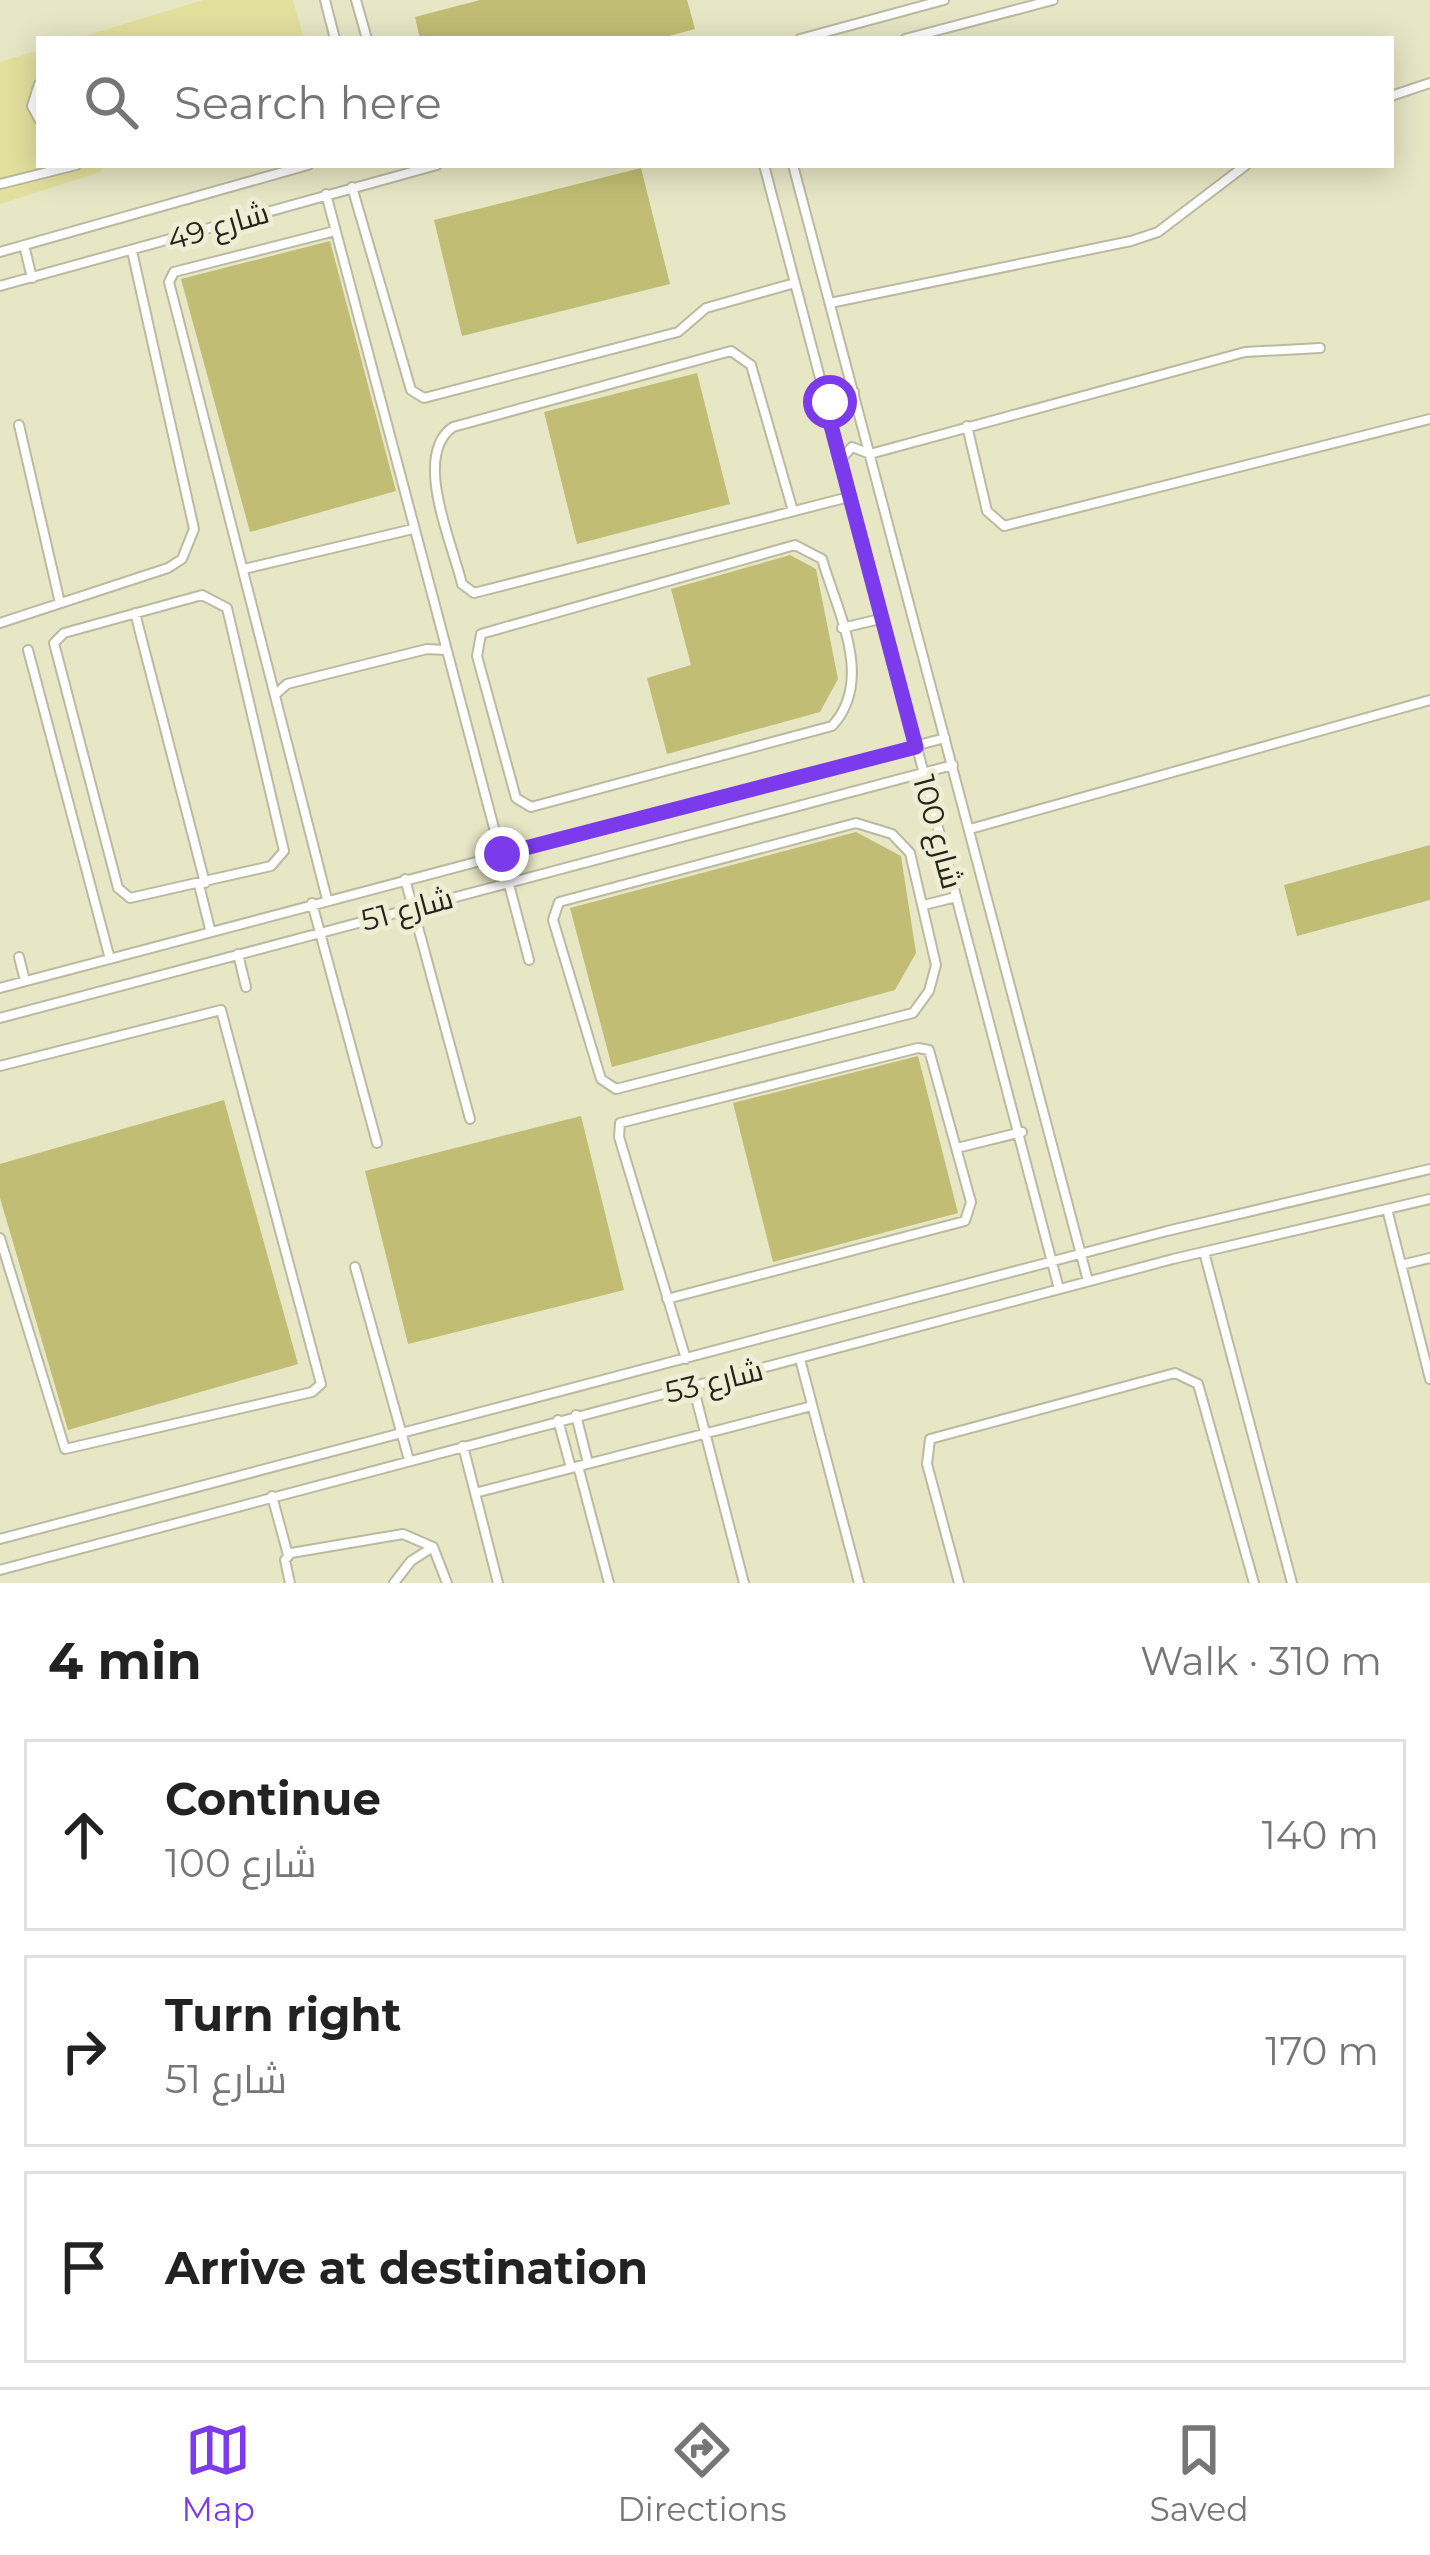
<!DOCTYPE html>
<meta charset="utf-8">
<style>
body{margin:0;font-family:Montserrat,Cairo,sans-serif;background:#f2f2f2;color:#222}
.stop{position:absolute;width:36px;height:36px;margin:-27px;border:9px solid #7c3aed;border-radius:50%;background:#fff}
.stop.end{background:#7c3aed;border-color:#fff;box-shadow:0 3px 12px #0008}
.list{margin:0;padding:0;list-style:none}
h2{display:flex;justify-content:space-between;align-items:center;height:156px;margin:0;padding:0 48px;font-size:51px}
h2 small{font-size:39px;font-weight:400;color:#767676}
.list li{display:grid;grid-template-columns:78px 1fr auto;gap:36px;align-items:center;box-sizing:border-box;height:192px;margin:0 24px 24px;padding:0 24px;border:3px solid #e0e0e0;border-radius:0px}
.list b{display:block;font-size:45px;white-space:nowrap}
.list p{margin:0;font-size:39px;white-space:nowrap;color:#767676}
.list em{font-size:39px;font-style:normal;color:#767676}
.icon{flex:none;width:66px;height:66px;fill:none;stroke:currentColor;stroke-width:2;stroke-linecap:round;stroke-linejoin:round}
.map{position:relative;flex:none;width:1430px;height:1583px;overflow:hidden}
.search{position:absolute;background:#fff;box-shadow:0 6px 30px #0003;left:36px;right:36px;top:36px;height:132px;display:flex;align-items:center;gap:30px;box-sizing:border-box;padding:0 42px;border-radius:0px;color:#767676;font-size:45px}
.sheet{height:804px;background:#fff}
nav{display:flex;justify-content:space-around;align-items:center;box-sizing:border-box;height:168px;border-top:3px solid #e0e0e0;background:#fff;font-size:33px;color:#767676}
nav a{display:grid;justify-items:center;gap:6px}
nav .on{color:#7c3aed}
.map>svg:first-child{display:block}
</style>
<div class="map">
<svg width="1430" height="1583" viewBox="0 0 1430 1583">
<rect width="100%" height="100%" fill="#efeed5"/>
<path fill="#e7e6c5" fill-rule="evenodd" d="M 0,0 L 1430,0 L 1430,1583 L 0,1583 ZM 39,39 L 1391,39 L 1391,165 L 39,165 Z"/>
<path fill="#e3e09e" d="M 203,0 L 293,0 L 304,39 L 75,39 Z
M 39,50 L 39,165 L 105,165 L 100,172 L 0,204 L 0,62 Z"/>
<path fill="#c1bd74" d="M 480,0 L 687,0 L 695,29 L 658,39 L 420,39 L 415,17 Z
M 641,168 L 670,284 L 462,336 L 434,220 Z
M 330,241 L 396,491 L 250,532 L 181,279 Z
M 697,373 L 730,504 L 577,544 L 544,412 Z
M 790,555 L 816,569 L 838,679 L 820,712 L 667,754 L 647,678 L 691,665 L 671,589 Z
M 856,832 L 901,856 L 916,953 L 895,990 L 612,1067 L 570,908 Z
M 1430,845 L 1430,900 L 1297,936 L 1284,885 Z
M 918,1056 L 958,1213 L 773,1262 L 733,1103 Z
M 224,1100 L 298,1364 L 68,1430 L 0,1198 L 0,1164 Z
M 581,1116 L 624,1290 L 408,1344 L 365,1171 Z"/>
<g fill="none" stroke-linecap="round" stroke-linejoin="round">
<defs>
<path id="service" d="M 325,0 L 335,39
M 356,0 L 367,39
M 800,39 L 944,0
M 905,39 L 1053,0
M 39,84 L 32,106 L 39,119
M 1391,96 L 1430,83
M 764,165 C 861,540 964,914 1059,1289
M 793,165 L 1088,1281
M 0,184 L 76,165
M 352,187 L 411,390 L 424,398 L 678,332 L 706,308 L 795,283
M 326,194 L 529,960
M 24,245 L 32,278
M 0,252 L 308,165
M 0,286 L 437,165
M 830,303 L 1131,241 L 1158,232 L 1246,165
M 826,400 L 841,402 L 854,392
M 19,425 L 60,603
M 967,426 L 987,511 L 1004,526 L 1430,419
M 841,459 L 852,447 L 870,454 L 1245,352 L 1320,348
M 793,511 L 751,365 L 731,351 L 453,427 C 412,455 452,542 462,584 L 474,593 L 849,497
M 795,545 L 822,559 C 837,611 875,680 832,726 L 531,807 L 516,798 L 477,656 L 481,634 Z
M 244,569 L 413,529
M 202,595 L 227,608 L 284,851 L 271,866 L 130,898 L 118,888 L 54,643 L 64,633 Z
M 135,613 L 205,883
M 0,623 L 168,568 L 182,559 L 194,529 L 132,251
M 842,628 L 880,619
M 28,650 L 110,959
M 277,693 L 287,684 L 427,649 L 445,650
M 856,823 L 892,834 L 910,853 L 936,965 L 929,991 L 913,1013 L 616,1089 L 601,1079 L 553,920 L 559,902 Z
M 970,829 L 1430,700
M 405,879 L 470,1119
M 199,885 L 210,929
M 327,899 L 169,282 L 174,272 L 335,231
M 312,903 L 377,1143
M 924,905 L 956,897
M 238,954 L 246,987
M 19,957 L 25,981
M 0,988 L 945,738
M 0,1018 L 953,765
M 0,1066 L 221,1010 L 321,1384 L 312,1392 L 65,1449 L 0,1238
M 957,1148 L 1022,1132
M 1387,1209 L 1430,1379
M 1204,1252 L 1292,1583
M 1401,1265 L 1430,1258
M 355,1267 L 409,1460
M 667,1299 L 965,1221 L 971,1202 L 929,1050 L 918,1048 L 620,1123 L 619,1137 L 686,1359
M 800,1359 L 859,1583
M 693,1386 L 744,1583
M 576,1415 L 588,1463
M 558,1420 L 571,1468
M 463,1446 L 498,1583
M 578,1466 L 609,1583
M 475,1493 L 812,1406
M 272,1496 L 288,1555
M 0,1539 L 1167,1231 L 1430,1169
M 0,1570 L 1173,1259 L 1430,1199
M 290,1583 L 285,1560 L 291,1553 L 403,1534 L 433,1547 L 447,1583
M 394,1583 L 411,1561 L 433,1547
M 959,1583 L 927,1464 L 930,1439 L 1175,1373 L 1198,1384 L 1254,1583"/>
</defs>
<use href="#service" stroke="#babaa2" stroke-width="12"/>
<use href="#service" stroke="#fff" stroke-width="8"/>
</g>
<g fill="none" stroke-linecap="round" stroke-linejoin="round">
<path stroke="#7c3aed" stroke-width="15" d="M 502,854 L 916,747 L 824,399 L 830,402"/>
</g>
<g text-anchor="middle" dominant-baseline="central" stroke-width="10" stroke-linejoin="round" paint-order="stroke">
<g font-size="30" fill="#24241b" stroke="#efeed5">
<text transform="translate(218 226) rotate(-16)">شارع 49</text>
<text transform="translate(938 832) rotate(75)">شارع 100</text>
<text transform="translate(407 909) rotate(-15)">شارع 51</text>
<text transform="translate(714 1381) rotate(-14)">شارع 53</text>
</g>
</g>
</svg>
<div class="stop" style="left:830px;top:402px"></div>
<div class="stop end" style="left:502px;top:854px"></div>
<div class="search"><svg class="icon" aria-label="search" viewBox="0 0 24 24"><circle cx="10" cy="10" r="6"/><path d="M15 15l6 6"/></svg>Search here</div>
</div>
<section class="sheet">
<h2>4 min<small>Walk · 310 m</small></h2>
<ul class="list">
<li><svg class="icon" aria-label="ahead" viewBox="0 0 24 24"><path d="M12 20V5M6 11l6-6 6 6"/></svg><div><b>Continue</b><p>شارع 100</p></div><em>140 m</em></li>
<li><svg class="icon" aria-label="right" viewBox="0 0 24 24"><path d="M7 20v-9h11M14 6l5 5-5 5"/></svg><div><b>Turn right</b><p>شارع 51</p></div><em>170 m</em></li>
<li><svg class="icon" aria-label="arrive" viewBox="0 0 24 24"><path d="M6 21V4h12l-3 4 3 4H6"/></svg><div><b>Arrive at destination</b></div></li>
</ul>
</section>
<nav>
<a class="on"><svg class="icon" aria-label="map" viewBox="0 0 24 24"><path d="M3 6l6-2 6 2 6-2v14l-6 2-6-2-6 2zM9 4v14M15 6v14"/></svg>Map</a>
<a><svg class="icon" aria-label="directions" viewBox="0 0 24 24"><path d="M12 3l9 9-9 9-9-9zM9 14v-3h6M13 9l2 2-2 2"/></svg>Directions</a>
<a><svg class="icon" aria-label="saved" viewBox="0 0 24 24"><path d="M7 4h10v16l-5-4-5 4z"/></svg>Saved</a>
</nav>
